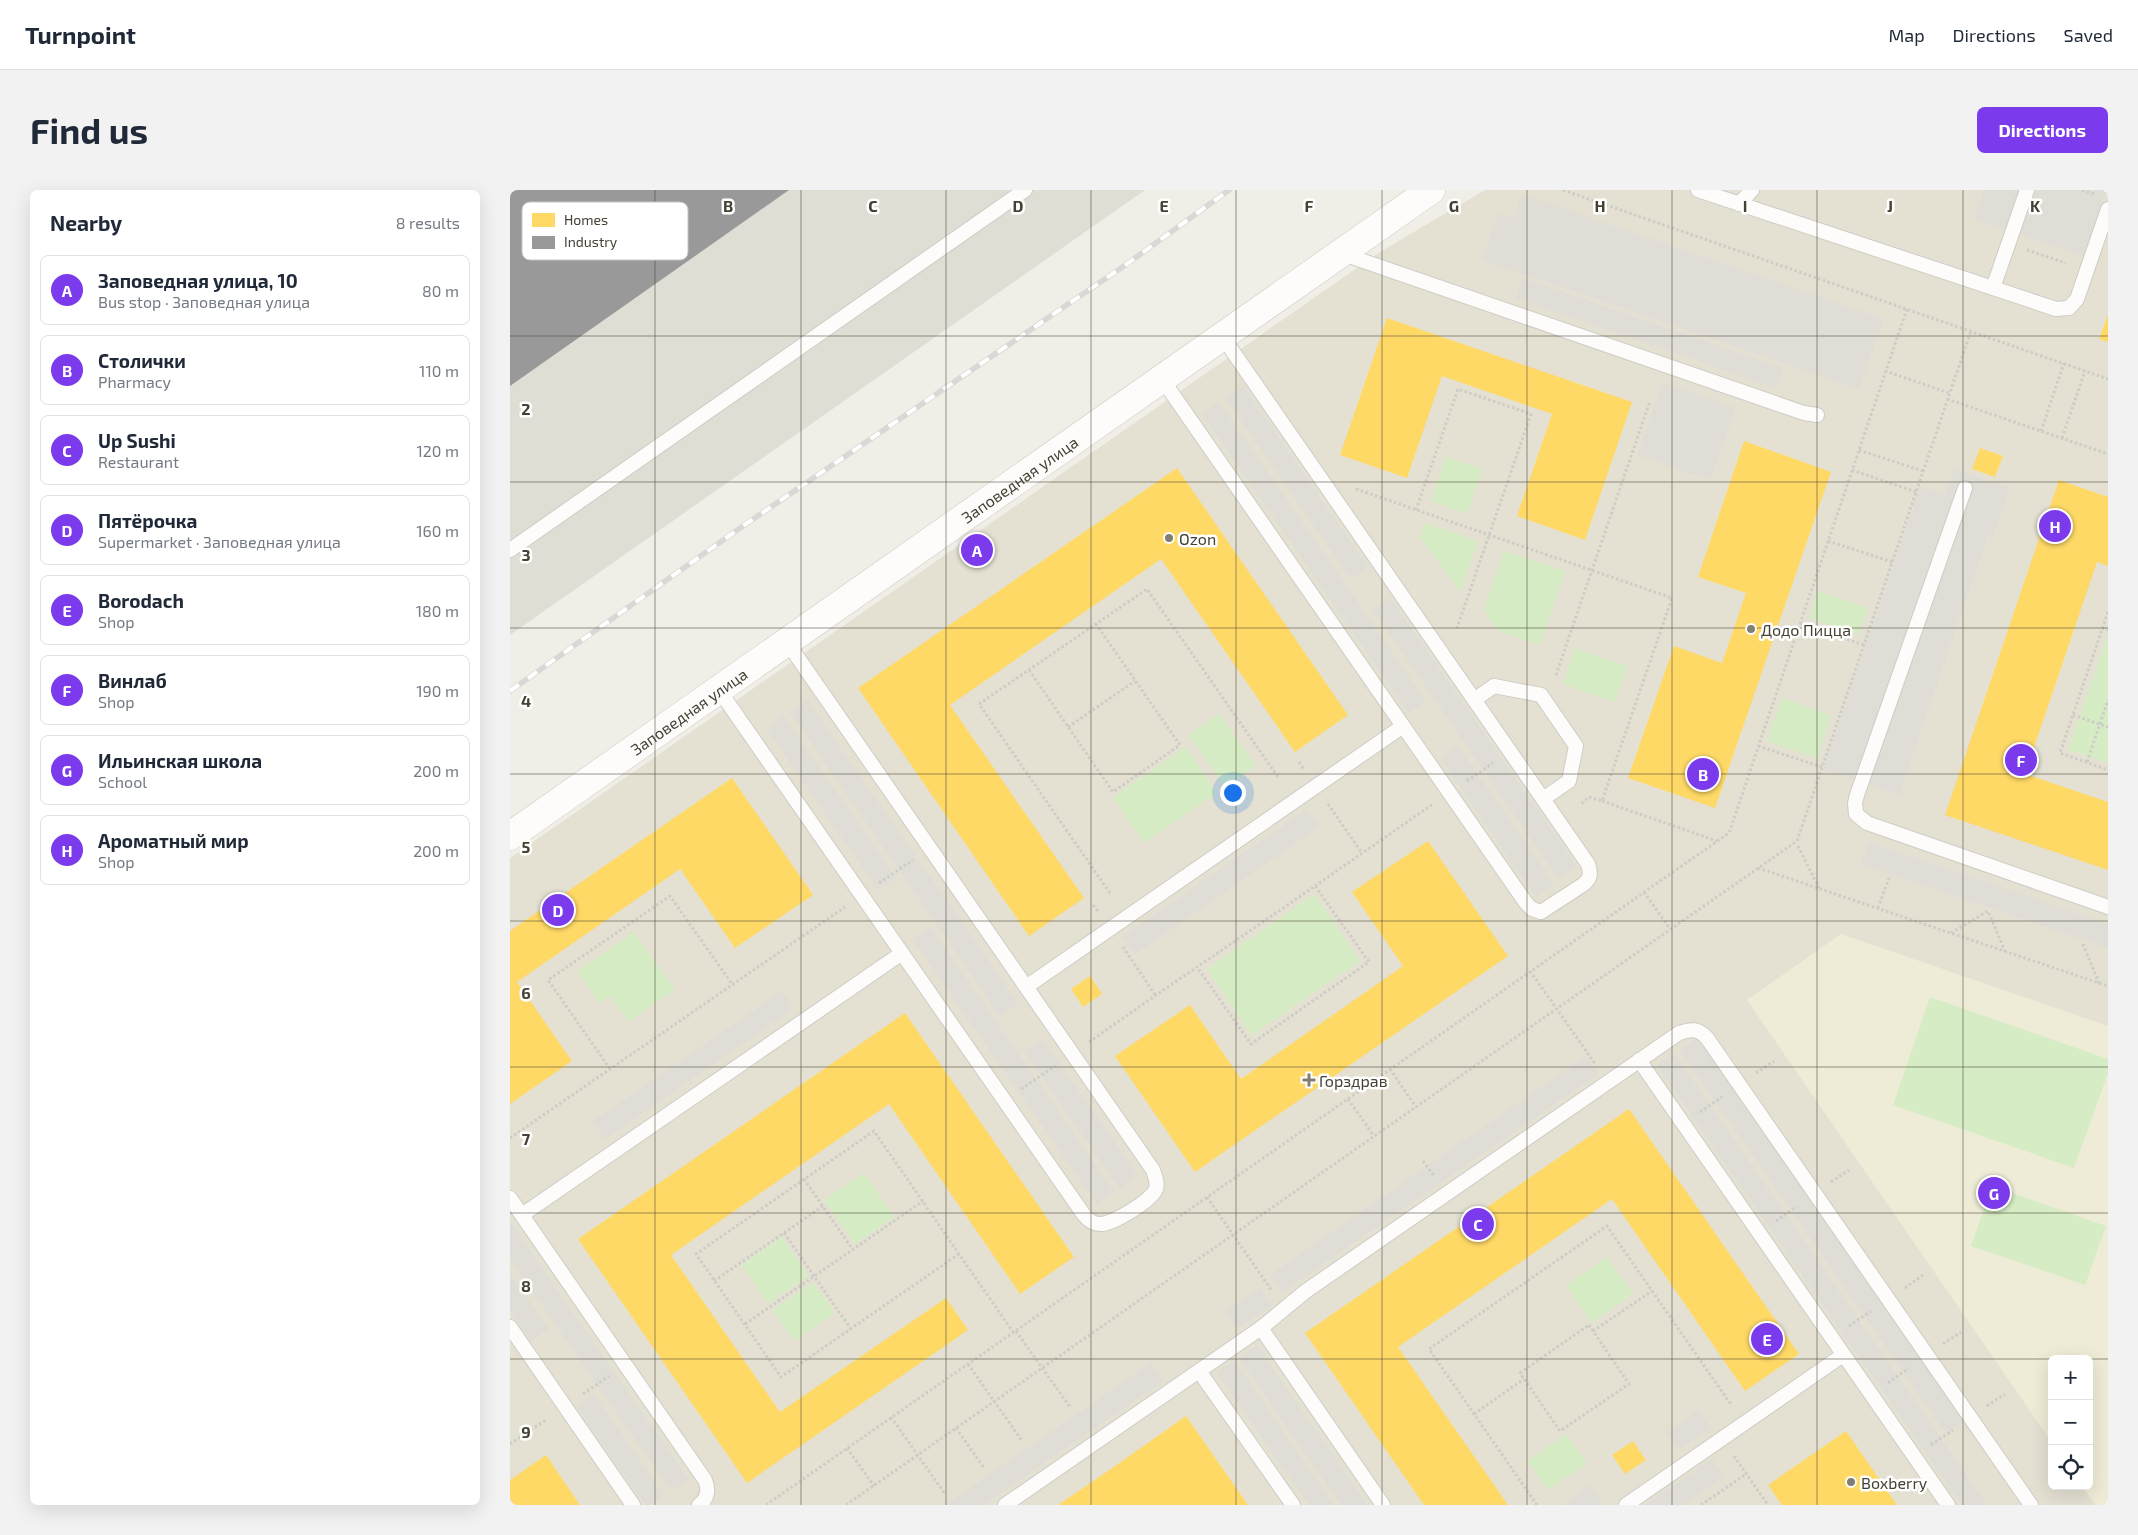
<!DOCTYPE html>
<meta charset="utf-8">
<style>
body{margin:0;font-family:"Exo 2",sans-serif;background:#f2f2f3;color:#1f2937}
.controls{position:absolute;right:15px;bottom:15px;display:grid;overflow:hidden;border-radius:8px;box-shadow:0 5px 20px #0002}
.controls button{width:45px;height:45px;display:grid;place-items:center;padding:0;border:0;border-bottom:1px solid #e0e1e3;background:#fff;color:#1f2937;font:25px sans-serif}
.you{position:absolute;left:722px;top:602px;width:18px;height:18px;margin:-12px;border:4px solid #fff;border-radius:50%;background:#1a73e8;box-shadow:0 0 0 8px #1a73e833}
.badge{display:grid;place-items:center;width:32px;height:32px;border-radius:50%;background:#7c3aed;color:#fff;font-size:16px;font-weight:700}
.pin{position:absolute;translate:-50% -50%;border:2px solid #fff;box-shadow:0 1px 5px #0006}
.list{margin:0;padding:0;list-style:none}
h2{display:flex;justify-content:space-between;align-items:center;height:65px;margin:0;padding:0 20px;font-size:21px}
h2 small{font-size:16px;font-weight:400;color:#747a83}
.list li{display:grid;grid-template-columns:32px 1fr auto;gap:15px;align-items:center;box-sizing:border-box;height:70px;margin:0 10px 10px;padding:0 10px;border:1px solid #e0e1e3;border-radius:8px}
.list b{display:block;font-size:19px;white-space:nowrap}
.list p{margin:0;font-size:16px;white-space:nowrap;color:#747a83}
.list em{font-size:16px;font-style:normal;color:#747a83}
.icon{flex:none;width:28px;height:28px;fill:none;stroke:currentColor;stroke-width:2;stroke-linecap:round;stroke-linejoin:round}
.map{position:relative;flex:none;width:1598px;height:1315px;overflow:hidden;border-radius:8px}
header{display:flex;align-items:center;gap:30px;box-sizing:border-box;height:70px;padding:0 25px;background:#fff;border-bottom:1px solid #e0e1e3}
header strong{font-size:24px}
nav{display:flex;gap:28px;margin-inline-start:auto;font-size:18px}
.intro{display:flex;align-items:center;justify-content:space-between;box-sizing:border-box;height:120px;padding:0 30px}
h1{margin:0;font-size:35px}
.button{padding:12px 22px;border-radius:8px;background:#7c3aed;color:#fff;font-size:18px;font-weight:700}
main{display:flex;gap:30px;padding:0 30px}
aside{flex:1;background:#fff;border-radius:8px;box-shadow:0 5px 20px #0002}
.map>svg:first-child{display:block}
</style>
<header>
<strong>Turnpoint</strong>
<nav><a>Map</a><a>Directions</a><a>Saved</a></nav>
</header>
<div class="intro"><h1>Find us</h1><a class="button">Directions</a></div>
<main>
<aside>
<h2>Nearby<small>8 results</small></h2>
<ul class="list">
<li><span class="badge">A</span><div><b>Заповедная улица, 10</b><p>Bus stop · Заповедная улица</p></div><em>80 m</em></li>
<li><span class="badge">B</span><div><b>Столички</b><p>Pharmacy</p></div><em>110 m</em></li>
<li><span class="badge">C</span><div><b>Up Sushi</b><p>Restaurant</p></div><em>120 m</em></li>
<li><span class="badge">D</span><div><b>Пятёрочка</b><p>Supermarket · Заповедная улица</p></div><em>160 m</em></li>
<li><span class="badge">E</span><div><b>Borodach</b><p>Shop</p></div><em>180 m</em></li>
<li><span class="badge">F</span><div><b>Винлаб</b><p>Shop</p></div><em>190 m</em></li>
<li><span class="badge">G</span><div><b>Ильинская школа</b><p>School</p></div><em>200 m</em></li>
<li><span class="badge">H</span><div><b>Ароматный мир</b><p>Shop</p></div><em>200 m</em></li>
</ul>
</aside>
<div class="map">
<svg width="1598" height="1315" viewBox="0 0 1598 1315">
<rect width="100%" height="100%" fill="#f0eee6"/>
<path fill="#e4e1d3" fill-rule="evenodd" d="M 975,0 L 1598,0 L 1598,1315 L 0,1315 L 0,668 L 870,62 ZM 1542,1169 L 1579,1169 L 1579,1296 L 1542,1296 Z"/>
<path fill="#dfddd4" d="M 0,0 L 635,0 L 0,445 Z"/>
<path fill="#eeecd7" d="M 1331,744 L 1598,836 L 1598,1315 L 1585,1315 L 1572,1296 L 1579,1296 L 1579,1169 L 1542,1169 L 1542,1253 L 1237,810 Z"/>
<path fill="#d6ecc4" d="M 936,267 L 972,279 L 957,324 L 921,311 Z
M 915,333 L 968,351 L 950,401 L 910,347 Z
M 994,361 L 1055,381 L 1030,455 L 987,440 L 974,420 Z
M 1308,401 L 1358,418 L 1348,445 L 1299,428 Z
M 1598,444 L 1598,573 L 1558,560 Z
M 1065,458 L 1117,476 L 1105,512 L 1053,494 Z
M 1272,508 L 1321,525 L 1307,568 L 1257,551 Z
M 709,524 L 746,576 L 715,597 L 679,545 Z
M 676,557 L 707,603 L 634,653 L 603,607 Z
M 804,704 L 850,771 L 742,845 L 697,779 Z
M 124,742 L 165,800 L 119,831 L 100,806 L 89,813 L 67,781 Z
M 1420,807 L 1598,869 L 1598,883 L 1564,978 L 1383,915 Z
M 354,983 L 384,1027 L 345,1054 L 314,1010 Z
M 1482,996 L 1596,1036 L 1575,1095 L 1461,1056 Z
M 272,1047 L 299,1086 L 258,1113 L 232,1075 Z
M 1097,1067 L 1123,1104 L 1082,1133 L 1056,1095 Z
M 303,1092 L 325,1123 L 284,1151 L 263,1120 Z
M 1056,1244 L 1077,1273 L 1038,1300 L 1018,1271 Z"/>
<path fill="#dfddd6" d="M 1474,0 L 1596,0 L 1574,66 L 1464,29 Z
M 1012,4 L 1374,129 L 1349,199 L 972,70 L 988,23 L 1003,29 Z
M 1013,88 L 1273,178 L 1266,198 L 1006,108 Z
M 1152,192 L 1226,218 L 1200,290 L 1127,265 Z
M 733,196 L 858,377 L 841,389 L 716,209 Z
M 709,212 L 916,511 L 899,523 L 692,224 Z
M 1444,279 L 1500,298 L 1483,347 L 1478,346 L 1389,605 L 1314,579 L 1410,297 L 1435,305 Z
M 880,408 L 1067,677 L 1049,689 L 862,419 Z
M 297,510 L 508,813 L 490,826 L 280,522 Z
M 273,525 L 386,688 L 368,700 L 256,538 Z
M 948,556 L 1044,694 L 1026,707 L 930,568 Z
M 797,619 L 809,637 L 625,764 L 612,747 Z
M 1359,652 L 1598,734 L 1598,758 L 1351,674 Z
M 421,738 L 604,1002 L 587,1014 L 403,750 Z
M 272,801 L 284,818 L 95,949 L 83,931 Z
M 1188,848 L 1454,1231 L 1436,1243 L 1170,860 Z
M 533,850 L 628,986 L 610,999 L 515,862 Z
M 1164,863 L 1477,1315 L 1452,1315 L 1147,875 Z
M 1076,866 L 1088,884 L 772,1102 L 760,1085 Z
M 0,1032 L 179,1290 L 161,1301 L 0,1069 Z
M 0,1083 L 39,1139 L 21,1151 L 0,1120 Z
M 750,1098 L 762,1115 L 727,1139 L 715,1122 Z
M 747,1155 L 857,1315 L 831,1315 L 729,1168 Z
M 725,1171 L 824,1315 L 825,1315 L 799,1315 L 707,1183 Z
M 641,1173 L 653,1191 L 473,1315 L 435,1315 Z
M 84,1204 L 154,1305 L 140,1315 L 135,1315 L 66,1216 Z
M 1188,1220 L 1201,1238 L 1169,1260 L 1157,1242 Z
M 1202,1269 L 1214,1286 L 1173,1315 L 1135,1315 Z
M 1080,1295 L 1092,1313 L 1089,1315 L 1054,1315 Z"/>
<path fill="#ffd966" d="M 1598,125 L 1598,152 L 1589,149 Z
M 877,128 L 1122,212 L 1075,350 L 1007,326 L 1042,224 L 932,186 L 897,288 L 830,265 Z
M 1234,251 L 1321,282 L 1205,618 L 1118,588 L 1164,456 L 1212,473 L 1236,403 L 1188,387 Z
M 1470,258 L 1493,266 L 1485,287 L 1462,279 Z
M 667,278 L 838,525 L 785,562 L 651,369 L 440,515 L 574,708 L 519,746 L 348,498 Z
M 1549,290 L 1598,307 L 1598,376 L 1587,372 L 1515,584 L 1598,612 L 1598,680 L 1435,625 Z
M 222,588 L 303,705 L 225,758 L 170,679 L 7,792 L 62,871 L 0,914 L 0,741 Z
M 918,651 L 998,766 L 685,982 L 605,866 L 680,815 L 731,889 L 893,776 L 842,702 Z
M 580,786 L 592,804 L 573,817 L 561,799 Z
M 395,823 L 564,1067 L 510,1104 L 379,914 L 161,1065 L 270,1222 L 436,1108 L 458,1140 L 237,1293 L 68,1049 Z
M 1119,919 L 1289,1164 L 1235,1201 L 1102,1009 L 888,1157 L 998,1315 L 914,1315 L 795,1143 Z
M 676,1226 L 738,1315 L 548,1315 L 598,1281 Z
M 1336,1241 L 1387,1315 L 1272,1315 L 1258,1295 Z
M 1123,1251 L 1136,1270 L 1115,1284 L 1102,1265 Z
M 36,1265 L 70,1315 L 0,1315 L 0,1290 Z"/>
<path fill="#999" d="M 0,0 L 279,0 L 0,196 Z"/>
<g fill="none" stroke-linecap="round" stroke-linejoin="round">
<defs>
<path id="service" d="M 1188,0 L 1546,119 L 1559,118 L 1567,109 L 1598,19
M 1229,14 L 1242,0
M 830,63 L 1294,223 L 1307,225
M 1483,98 L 1517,0
M 652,189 L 1016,713 L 1022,719 L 1031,722 L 1074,694 C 1081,688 1081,683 1078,674 L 712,146
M 1455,298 L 1347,605 L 1345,613 L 1346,624 L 1357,633 L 1598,717
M 0,360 L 515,0
M 209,500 L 574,1025 C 578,1030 583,1034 590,1034 C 602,1035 642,1010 646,999 C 648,993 645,986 643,980 L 277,452
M 964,510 L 984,496 L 1031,505 L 1066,556 L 1059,591 L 1033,609
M 516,797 L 893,536
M 1129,870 L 1438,1315
M 0,1008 L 195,1290 C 199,1300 198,1308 189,1315
M 12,1025 L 392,763
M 0,1137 L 123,1315
M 751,1138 L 873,1315
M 689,1181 L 783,1315
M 495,1315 L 751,1138 L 796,1101 L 1169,843 C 1181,839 1188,838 1197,848 L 1521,1315
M 1116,1315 L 1333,1165"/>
<g id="minor">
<path id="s1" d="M 0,646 L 921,0"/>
</g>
</defs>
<use href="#service" stroke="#ceccc4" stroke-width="16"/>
<use href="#minor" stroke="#ceccc4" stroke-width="29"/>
<path stroke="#ceccc6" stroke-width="3" stroke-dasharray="2.5 2.5" stroke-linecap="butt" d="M 1053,0 L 1598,189
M 1572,0 L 1584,4
M 1517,60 L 1556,73
M 1375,181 L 1439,203
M 1437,209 L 1598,264
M 1531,241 L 1554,173
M 1552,248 L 1575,181
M 1349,260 L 1413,281
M 1342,280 L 1406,302
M 846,299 L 1162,408 L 1092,611 L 1079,607 L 1071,614
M 906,320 L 948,199 L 1021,224 L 947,438
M 1318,351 L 1382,372
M 1598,422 L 1550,563 L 1598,580
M 1290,433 L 1354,455
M 1592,438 L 1598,440
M 519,480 L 603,602 L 670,555 L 586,434
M 1046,485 L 1140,211
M 1563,525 L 1598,537
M 558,537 L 625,491
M 1248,556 L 1312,577
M 789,572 L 794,580
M 1577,572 L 1598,510
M 957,591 L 983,573
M 1092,611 L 1207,651
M 818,614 L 852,663
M 1288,656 L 1309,698
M 1248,678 L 1598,796
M 369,693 L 403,670
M 805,696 L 923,614
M 1134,702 L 1160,739
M 600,703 L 469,514 L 637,399 L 768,587
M 583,715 L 588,721
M 1368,718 L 1379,688
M 1441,743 L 1478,721 L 1495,761
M 1573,754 L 1589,793
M 613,757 L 646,806
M 1020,781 L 1086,875
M 579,852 C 654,799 730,748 805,696 L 859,772 L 741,854 L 687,777
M 100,879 L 38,790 L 160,706 L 222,794
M 880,879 L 906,917
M 1246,883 L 1264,871
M 511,899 L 545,876
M 838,909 L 864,946
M 1190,922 L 1212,907
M 0,948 L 335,717
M 913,971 L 924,986
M 294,989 L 343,1060
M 1321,992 L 1339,980
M 697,1007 L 762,1101
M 1266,1031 L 1287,1016
M 274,1043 L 341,1139
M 449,1064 L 271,1187 L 186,1064 L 364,941 L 503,1142
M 204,1091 L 313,1016
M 1395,1098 L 1413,1085
M 235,1134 L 413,1011
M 1079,1135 L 1119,1194 L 1050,1241 L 1010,1183 Z
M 1339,1136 L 1361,1121
M 506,1141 L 560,1217
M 1083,1141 L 1142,1101
M 1433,1154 L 1451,1142
M 458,1174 L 512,1251
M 1378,1193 L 1399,1178
M 73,1204 L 99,1186
M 1477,1216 L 1495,1204
M 964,1224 L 1014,1189
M 381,1227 L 435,1304
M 446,1238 L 474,1278
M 0,1254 L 37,1229
M 1421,1255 L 1443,1240
M 337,1258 L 364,1296
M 1224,1266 L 1258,1315
M 256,1315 L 1219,643 L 1397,119
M 336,1315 L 1287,651 L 1461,141
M 1027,1315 L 919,1159 L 1097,1036 L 1222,1216
M 1191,1315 L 1236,1284"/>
<use href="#service" stroke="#fdfcfb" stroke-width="14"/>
<use href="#minor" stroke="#fdfcfb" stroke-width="28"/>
<defs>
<path id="rail" d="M 0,501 L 233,336 L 614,76 L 719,0"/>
</defs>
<use href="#rail" stroke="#d8d8d7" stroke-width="5.5"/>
<use href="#rail" stroke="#fff" stroke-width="4" stroke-dasharray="11" stroke-linecap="butt"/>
</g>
<path fill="none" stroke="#454133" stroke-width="1" stroke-opacity="0.55" d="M 145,0 L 145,1315M 291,0 L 291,1315M 436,0 L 436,1315M 581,0 L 581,1315M 726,0 L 726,1315M 872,0 L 872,1315M 1017,0 L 1017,1315M 1162,0 L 1162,1315M 1307,0 L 1307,1315M 1453,0 L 1453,1315M 0,146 L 1598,146M 0,292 L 1598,292M 0,438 L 1598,438M 0,584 L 1598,584M 0,731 L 1598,731M 0,877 L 1598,877M 0,1023 L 1598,1023M 0,1169 L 1542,1169M 1579,1169 L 1598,1169"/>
<g fill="#817e72" stroke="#fff" stroke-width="2">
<circle cx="659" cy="348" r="5"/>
<circle cx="1241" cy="439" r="5"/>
<path d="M796.5 882.5h5v5h5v5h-5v5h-5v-5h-5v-5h5z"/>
<circle cx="1341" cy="1292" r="5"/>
</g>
<g text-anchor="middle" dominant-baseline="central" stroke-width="5" stroke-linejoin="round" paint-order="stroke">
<g font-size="16" fill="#454133" stroke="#fff">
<text stroke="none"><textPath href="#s1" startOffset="622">Заповедная улица</textPath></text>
<text stroke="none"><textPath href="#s1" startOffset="218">Заповедная улица</textPath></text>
</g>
<g font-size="16" fill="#454133" stroke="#fff" text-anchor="start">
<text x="669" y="348">Ozon</text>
<text x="1251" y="439">Додо Пицца</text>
<text x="809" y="890">Горздрав</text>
<text x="1351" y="1292">Boxberry</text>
</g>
</g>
<rect x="12" y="12" width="166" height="58" rx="8" fill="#fff" stroke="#c7c6c2" stroke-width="1"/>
<rect x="22" y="23" width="23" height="14" fill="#ffd966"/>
<rect x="22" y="46" width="23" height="13" fill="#999"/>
<g font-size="14" fill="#454133">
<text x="54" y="35">Homes</text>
<text x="54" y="57">Industry</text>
</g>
<g font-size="16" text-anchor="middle" font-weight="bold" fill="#454133" stroke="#fff" stroke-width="5" stroke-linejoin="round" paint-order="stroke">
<text x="218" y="22">B</text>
<text x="363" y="22">C</text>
<text x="508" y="22">D</text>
<text x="654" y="22">E</text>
<text x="799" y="22">F</text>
<text x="944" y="22">G</text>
<text x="1090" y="22">H</text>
<text x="1235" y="22">I</text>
<text x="1380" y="22">J</text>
<text x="1525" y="22">K</text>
<text x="16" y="225">2</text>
<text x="16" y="371">3</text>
<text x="16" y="517">4</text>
<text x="16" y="663">5</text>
<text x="16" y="809">6</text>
<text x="16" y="955">7</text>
<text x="16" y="1102">8</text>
<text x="16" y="1248">9</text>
</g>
</svg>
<div class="controls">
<button>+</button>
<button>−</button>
<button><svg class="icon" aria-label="locate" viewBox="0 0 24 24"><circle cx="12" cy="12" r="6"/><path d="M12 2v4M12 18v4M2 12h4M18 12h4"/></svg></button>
</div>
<div class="you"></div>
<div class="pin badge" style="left:467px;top:360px">A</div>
<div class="pin badge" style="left:1193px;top:584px">B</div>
<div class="pin badge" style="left:968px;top:1034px">C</div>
<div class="pin badge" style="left:48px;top:720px">D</div>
<div class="pin badge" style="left:1257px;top:1149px">E</div>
<div class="pin badge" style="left:1511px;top:570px">F</div>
<div class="pin badge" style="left:1484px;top:1003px">G</div>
<div class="pin badge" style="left:1545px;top:336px">H</div>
</div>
</main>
